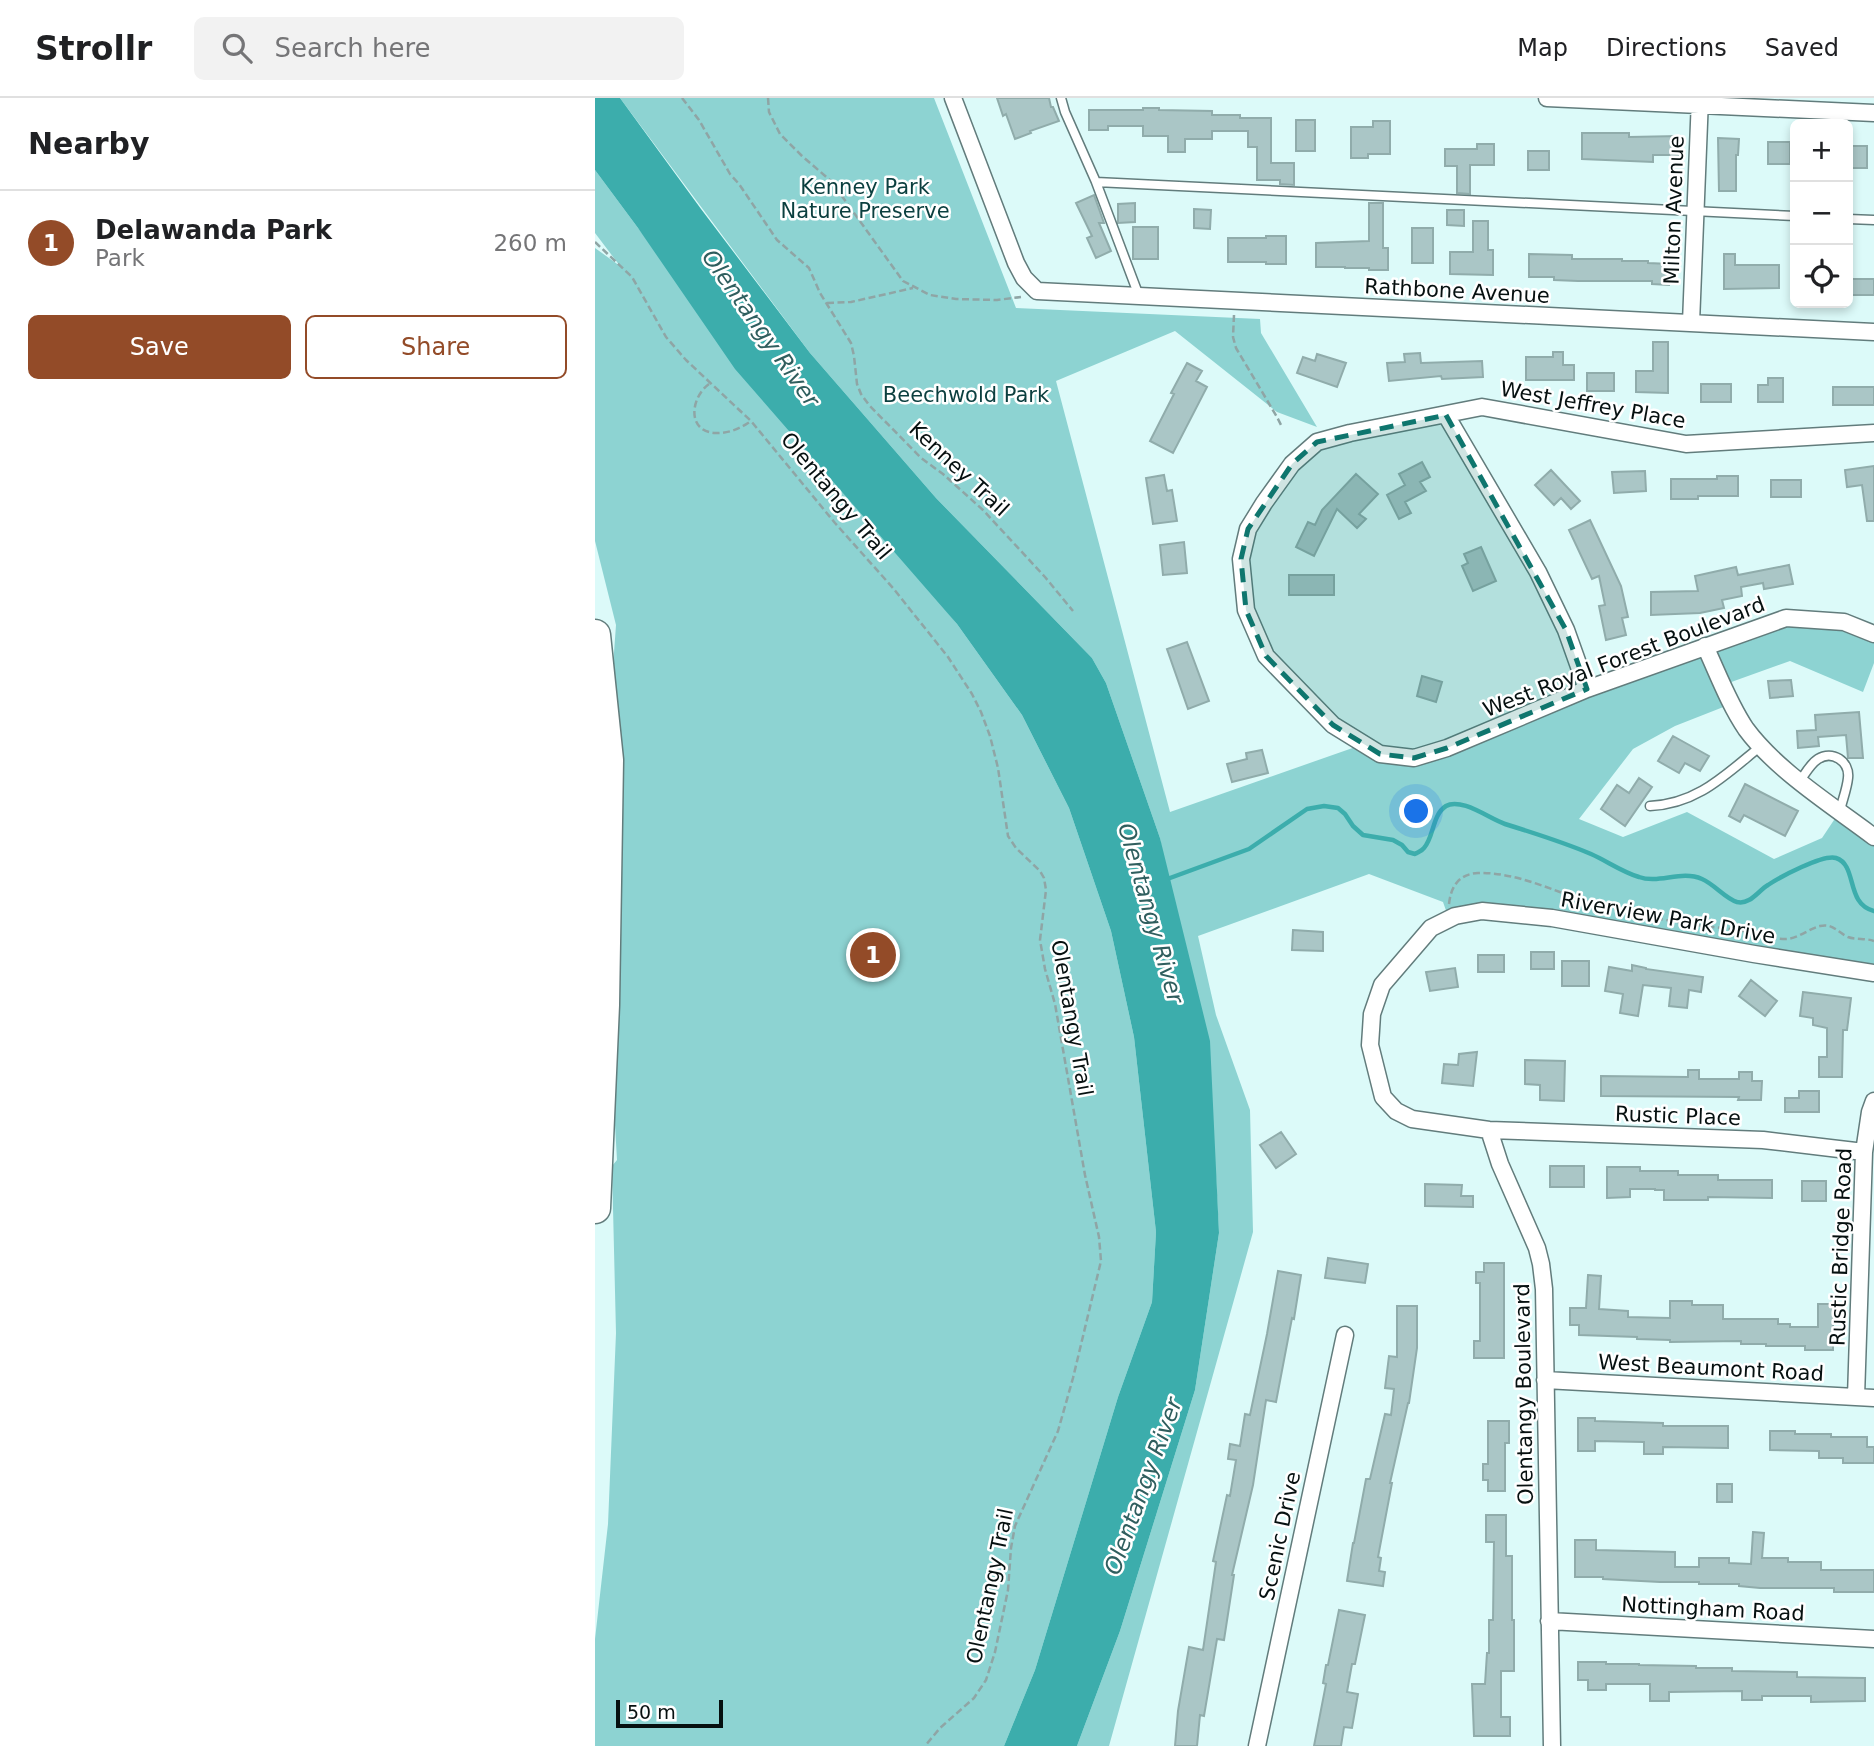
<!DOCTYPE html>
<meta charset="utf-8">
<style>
body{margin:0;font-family:"DejaVu Sans",sans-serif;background:#f2f2f2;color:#202124}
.controls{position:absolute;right:21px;top:21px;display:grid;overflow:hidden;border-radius:10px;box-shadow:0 4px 10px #0003}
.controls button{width:63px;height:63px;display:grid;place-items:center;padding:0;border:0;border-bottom:2px solid #e0e0e0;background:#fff;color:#202124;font:35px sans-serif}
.scale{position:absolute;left:21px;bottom:18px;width:107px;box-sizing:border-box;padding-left:7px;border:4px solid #061010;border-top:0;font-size:19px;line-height:24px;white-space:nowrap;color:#061010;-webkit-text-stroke:5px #fff;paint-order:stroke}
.you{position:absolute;left:822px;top:714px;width:24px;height:24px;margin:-18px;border:5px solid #fff;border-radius:50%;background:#1a73e8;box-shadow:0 0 0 10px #1a73e833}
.badge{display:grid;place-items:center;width:46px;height:46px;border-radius:50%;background:#934b28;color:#fff;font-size:23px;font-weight:700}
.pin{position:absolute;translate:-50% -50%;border:4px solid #fff;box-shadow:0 2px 7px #0006}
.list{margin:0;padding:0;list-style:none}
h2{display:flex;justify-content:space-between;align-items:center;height:91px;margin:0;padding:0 28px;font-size:30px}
h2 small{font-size:23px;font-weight:400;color:#757577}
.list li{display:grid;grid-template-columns:46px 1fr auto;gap:21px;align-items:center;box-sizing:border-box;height:105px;padding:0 28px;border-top:2px solid #e0e0e0}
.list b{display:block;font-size:26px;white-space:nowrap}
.list p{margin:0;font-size:23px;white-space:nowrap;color:#757577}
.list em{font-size:23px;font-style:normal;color:#757577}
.actions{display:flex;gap:14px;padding:21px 28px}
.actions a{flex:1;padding:16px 0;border:2px solid #934b28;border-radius:10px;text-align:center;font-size:24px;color:#934b28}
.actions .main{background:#934b28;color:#fff}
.icon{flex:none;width:38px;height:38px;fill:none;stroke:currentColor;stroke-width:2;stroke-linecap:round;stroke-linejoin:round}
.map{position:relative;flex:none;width:1279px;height:1648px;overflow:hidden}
header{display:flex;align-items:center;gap:42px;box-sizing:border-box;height:98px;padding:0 35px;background:#fff;border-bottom:2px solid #e0e0e0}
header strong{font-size:33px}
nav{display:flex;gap:38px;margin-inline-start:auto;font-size:24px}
.search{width:490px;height:63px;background:#f2f2f2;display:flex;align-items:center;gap:18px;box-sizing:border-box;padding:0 24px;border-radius:10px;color:#757577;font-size:26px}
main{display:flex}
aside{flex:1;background:#fff}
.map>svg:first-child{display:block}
</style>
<header>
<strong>Strollr</strong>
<div class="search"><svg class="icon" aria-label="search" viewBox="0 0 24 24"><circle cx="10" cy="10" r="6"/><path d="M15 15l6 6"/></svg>Search here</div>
<nav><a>Map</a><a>Directions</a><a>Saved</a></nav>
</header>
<main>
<aside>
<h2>Nearby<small></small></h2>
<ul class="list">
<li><span class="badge">1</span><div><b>Delawanda Park</b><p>Park</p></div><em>260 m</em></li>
</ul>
<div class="actions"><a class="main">Save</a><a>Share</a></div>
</aside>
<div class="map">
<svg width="1279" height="1648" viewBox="0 0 1279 1648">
<rect width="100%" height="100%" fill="#dcfaf9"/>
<path fill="#8dd3d2" d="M 25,0 L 339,0 L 421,210 L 665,221 L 666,235 L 722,329 L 682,314 L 580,233 L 461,283 L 575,714 L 769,646 L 819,660 L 1191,520 L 1279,536 L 1279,565 L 1268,594 L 1195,563 L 1128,587 L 1136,606 L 1080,628 L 1038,651 L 984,721 L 1028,739 L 1092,714 L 1179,761 L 1227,740 L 1245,713 L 1279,739 L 1279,875 L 957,820 L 854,821 L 848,804 L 774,776 L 603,838 L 621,917 L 655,1012 L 658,1134 L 514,1648 L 482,1648 L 525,1533 L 600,1292 L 624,1135 L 621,1078 L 565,740 L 511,585 L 497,560 L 341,400 L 215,255 Z
M 0,72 L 43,130 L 362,526 L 427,617 L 474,710 L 516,833 L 539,939 L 561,1134 L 557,1204 L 523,1299 L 440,1572 L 409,1648 L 0,1648 L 0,1541 L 13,1426 L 21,1235 L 17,1068 L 22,1062 L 17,975 L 17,582 L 21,527 L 0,443 L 0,150 L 25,168 L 0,135 Z"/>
<path fill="#3cadac" d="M 0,0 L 25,0 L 106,111 L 215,255 L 341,400 L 497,560 L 511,585 L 565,740 L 615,943 L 624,1135 L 600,1292 L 525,1533 L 482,1648 L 409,1648 L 440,1572 L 523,1299 L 557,1204 L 561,1134 L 539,939 L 516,833 L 474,710 L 427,617 L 362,526 L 140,271 L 43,130 L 0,72 Z"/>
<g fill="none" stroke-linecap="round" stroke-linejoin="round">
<path stroke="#3cadac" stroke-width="4.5" d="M 575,780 L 654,751 L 712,711 L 729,708 L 743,710 L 750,716 L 758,728 L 768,737 L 798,742 L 807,747 L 813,754 L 820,756 C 823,754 827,753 829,750 C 839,739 837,717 851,708 C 866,699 895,721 910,726 C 939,735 968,744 996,756 C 1012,763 1027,774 1044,779 C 1064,786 1086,772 1107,781 C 1119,786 1131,801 1142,804 C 1155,807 1163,793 1173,787 C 1185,779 1228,756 1241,760 C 1263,767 1250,806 1279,813"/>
</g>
<path fill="#aac6c6" stroke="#90acab" stroke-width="2" d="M 402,0 L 454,0 L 456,9 L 458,9 L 464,23 L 435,33 L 436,35 L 420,41 L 411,16 L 408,18 Z
M 548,10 L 564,10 L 564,12 L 617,13 L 617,17 L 645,17 L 645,20 L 676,20 L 676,65 L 699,65 L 699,87 L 685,86 L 685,82 L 662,82 L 662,49 L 653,49 L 653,33 L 617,33 L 617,41 L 590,41 L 590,54 L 573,54 L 573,38 L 548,38 L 548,28 L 513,28 L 513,32 L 494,32 L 494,12 L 548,12 Z
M 701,22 L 720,22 L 720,53 L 701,53 Z
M 778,23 L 795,23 L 795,56 L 773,56 L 773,60 L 756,60 L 756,29 L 778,29 Z
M 987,35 L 1034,35 L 1034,39 L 1084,38 L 1084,57 L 1058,57 L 1058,64 L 987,61 Z
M 1123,40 L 1144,41 L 1143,57 L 1141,57 L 1141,93 L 1124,93 Z
M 1173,44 L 1195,44 L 1195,66 L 1173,66 Z
M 882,46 L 899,46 L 899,67 L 875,67 L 875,96 L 862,95 L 862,68 L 850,68 L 850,51 L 882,51 Z
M 1255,48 L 1272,48 L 1272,70 L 1255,70 Z
M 933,53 L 954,53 L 954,72 L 933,72 Z
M 499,97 L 509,125 L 504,125 L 516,153 L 501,160 L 492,140 L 497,138 L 481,105 Z
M 540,105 L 540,124 L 523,125 L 523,106 Z
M 774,105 L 788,105 L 788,150 L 793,150 L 793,172 L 774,172 L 774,170 L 750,170 L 750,169 L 721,169 L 721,145 L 774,143 Z
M 599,111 L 616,112 L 615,131 L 599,130 Z
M 852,112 L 869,112 L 869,128 L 852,127 Z
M 878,123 L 893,123 L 893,152 L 898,152 L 898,177 L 855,176 L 855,154 L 878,154 Z
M 538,129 L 563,129 L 563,161 L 538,161 Z
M 817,130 L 838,130 L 838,165 L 817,165 Z
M 671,138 L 691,138 L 691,166 L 671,166 L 671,164 L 633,164 L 633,140 L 671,140 Z
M 934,156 L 977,157 L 977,161 L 1027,161 L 1027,163 L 1053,163 L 1053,165 L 1075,166 L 1074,187 L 1057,186 L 1057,183 L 983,183 L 959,182 L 959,179 L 934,179 Z
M 1129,156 L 1140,156 L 1140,167 L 1184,167 L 1184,190 L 1129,191 Z
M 1253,181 L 1279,181 L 1279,197 L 1253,197 Z
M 1058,244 L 1073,244 L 1073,295 L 1041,294 L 1041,273 L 1058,273 Z
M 958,254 L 968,254 L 968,267 L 979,267 L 979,282 L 931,282 L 931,259 L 958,259 Z
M 825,255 L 826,265 L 887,263 L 888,279 L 847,281 L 846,278 L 794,283 L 792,265 L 810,264 L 809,256 Z
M 722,256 L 751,265 L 742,289 L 702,275 L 708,259 L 720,263 Z
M 592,265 L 607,273 L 601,283 L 612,289 L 578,355 L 555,343 L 579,296 L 576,295 Z
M 992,275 L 1019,275 L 1019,293 L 992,293 Z
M 1173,280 L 1188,280 L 1188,304 L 1163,304 L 1163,287 L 1173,287 Z
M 1106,286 L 1136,286 L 1136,304 L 1106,304 Z
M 1238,289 L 1279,289 L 1279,307 L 1238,307 Z
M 827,364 L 835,379 L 825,384 L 831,393 L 810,404 L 816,415 L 804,421 L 792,397 L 810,387 L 804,376 Z
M 1279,368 L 1279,423 L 1272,423 L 1267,387 L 1252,389 L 1250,372 Z
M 956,372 L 985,403 L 976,411 L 966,400 L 959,407 L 940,387 Z
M 1050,373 L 1051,393 L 1019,395 L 1017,374 Z
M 761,376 L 783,396 L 764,416 L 771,421 L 762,430 L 742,411 L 719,458 L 701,449 L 713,424 L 720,427 L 727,412 Z
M 569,377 L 572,393 L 577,392 L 582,423 L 558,426 L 551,380 Z
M 1122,378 L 1143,378 L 1143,398 L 1103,398 L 1103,401 L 1076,401 L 1076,381 L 1122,381 Z
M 1176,382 L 1206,382 L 1206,399 L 1176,399 Z
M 995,422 L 1026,488 L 1033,519 L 1027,520 L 1031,537 L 1011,542 L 1004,508 L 1010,507 L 1004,478 L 997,481 L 974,432 Z
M 589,444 L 592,475 L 568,477 L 565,447 Z
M 886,449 L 901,483 L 878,493 L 867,468 L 873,465 L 869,456 Z
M 1194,467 L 1198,486 L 1169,491 L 1168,485 L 1146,489 L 1147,498 L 1127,502 L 1129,510 L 1105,515 L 1056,517 L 1056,494 L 1103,493 L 1100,478 L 1141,469 L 1143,477 Z
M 694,477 L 739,477 L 739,497 L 694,497 Z
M 592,544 L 614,603 L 593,611 L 572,551 Z
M 827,578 L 847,584 L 841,604 L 822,598 Z
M 1196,582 L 1198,598 L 1175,600 L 1173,583 Z
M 1264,614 L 1268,660 L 1253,660 L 1251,637 L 1223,639 L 1224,648 L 1203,650 L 1202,633 L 1221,632 L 1220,617 Z
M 1078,638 L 1114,658 L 1105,673 L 1090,665 L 1084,675 L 1063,663 Z
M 667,652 L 673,675 L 637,684 L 632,666 L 652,661 L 651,655 Z
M 1044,680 L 1057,689 L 1030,728 L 1006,711 L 1022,687 L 1034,695 Z
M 1150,686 L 1203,713 L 1190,738 L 1149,717 L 1145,724 L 1134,718 Z
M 698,832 L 728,834 L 728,853 L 697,852 Z
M 936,854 L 959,854 L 959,871 L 936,871 Z
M 883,857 L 909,857 L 909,874 L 883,874 Z
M 967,863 L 994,863 L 994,888 L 967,888 Z
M 1037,867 L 1051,870 L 1051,871 L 1108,879 L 1106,894 L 1094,892 L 1092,910 L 1074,908 L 1076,890 L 1048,887 L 1043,918 L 1025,915 L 1028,896 L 1010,893 L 1014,869 L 1037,873 Z
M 860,870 L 863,889 L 835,893 L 831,874 Z
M 1156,882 L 1182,903 L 1170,918 L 1144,898 Z
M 1208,894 L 1256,900 L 1252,932 L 1248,932 L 1247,979 L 1224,979 L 1224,959 L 1232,959 L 1232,930 L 1218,927 L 1218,920 L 1205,918 Z
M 882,954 L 878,988 L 847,985 L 849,966 L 863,967 L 864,956 Z
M 930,962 L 970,963 L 969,1003 L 945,1002 L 945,987 L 930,986 Z
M 1093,972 L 1104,972 L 1104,981 L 1144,981 L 1144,974 L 1157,974 L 1157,983 L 1167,983 L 1166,1002 L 1143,1002 L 1144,999 L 1006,998 L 1006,978 L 1093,979 Z
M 1204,993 L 1224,993 L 1224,1014 L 1190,1014 L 1190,1000 L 1204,1000 Z
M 686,1034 L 701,1056 L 681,1070 L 665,1047 Z
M 955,1068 L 989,1068 L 989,1089 L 955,1089 Z
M 1012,1069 L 1045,1069 L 1045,1073 L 1083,1073 L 1083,1077 L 1123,1077 L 1123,1082 L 1177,1082 L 1177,1100 L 1113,1099 L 1113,1102 L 1069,1102 L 1069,1092 L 1060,1092 L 1060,1091 L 1035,1091 L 1035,1099 L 1012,1100 Z
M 1207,1083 L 1231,1083 L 1231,1103 L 1207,1103 Z
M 830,1086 L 867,1087 L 866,1098 L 878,1098 L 878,1109 L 830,1108 Z
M 733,1160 L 773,1166 L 770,1185 L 730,1180 Z
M 889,1165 L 909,1165 L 909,1260 L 879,1260 L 879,1243 L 885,1243 L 885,1185 L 881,1185 L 881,1174 L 889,1174 Z
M 683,1173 L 706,1177 L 699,1221 L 697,1220 L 681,1304 L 671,1302 L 658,1387 L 637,1477 L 639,1477 L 629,1542 L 622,1541 L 609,1618 L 605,1617 L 602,1648 L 580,1648 L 583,1613 L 594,1549 L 608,1552 L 621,1464 L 618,1463 L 632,1397 L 635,1398 L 641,1362 L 633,1361 L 635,1346 L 645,1348 L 650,1316 L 655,1317 L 672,1236 Z
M 993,1177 L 1006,1178 L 1004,1211 L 1033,1213 L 1033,1219 L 1075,1220 L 1075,1203 L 1097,1203 L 1097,1207 L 1128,1207 L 1128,1221 L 1183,1221 L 1183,1226 L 1195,1226 L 1195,1229 L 1223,1229 L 1223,1206 L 1238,1206 L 1238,1252 L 1210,1252 L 1210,1248 L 1171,1248 L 1171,1246 L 1146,1246 L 1146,1243 L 1075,1244 L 1075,1242 L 1042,1241 L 1042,1239 L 984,1237 L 984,1227 L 975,1227 L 975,1210 L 991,1210 Z
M 802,1208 L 822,1208 L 822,1250 L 814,1305 L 813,1305 L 795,1385 L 797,1385 L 783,1459 L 786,1460 L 784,1473 L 790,1474 L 788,1488 L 752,1483 L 758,1445 L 759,1445 L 771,1381 L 775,1381 L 790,1316 L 796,1317 L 799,1291 L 790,1290 L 794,1258 L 802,1259 Z
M 983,1320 L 1000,1320 L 1000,1323 L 1068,1325 L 1068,1328 L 1133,1328 L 1133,1350 L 1068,1349 L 1068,1356 L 1049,1356 L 1049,1344 L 1000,1343 L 1000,1353 L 983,1353 Z
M 893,1323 L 914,1323 L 914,1345 L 910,1345 L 910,1393 L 893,1393 L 893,1382 L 888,1382 L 888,1366 L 893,1366 Z
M 1175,1333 L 1200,1333 L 1200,1336 L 1236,1336 L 1236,1339 L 1272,1339 L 1272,1349 L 1279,1349 L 1279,1365 L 1248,1365 L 1248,1360 L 1224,1360 L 1224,1353 L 1175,1352 Z
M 1122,1386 L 1137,1386 L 1137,1404 L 1122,1404 Z
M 891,1417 L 911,1417 L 911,1458 L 917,1458 L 917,1522 L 919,1522 L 919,1573 L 906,1573 L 906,1619 L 915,1619 L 915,1638 L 879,1638 L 877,1586 L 890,1586 L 892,1555 L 894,1555 L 894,1522 L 898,1522 L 899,1444 L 891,1444 Z
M 1158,1434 L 1169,1435 L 1167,1460 L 1193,1460 L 1193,1464 L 1226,1464 L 1226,1472 L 1279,1472 L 1279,1494 L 1239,1494 L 1239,1490 L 1165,1490 L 1144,1488 L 1144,1486 L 1104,1486 L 1104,1484 L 1065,1484 L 1008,1481 L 1008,1479 L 980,1479 L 980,1442 L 1001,1442 L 1001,1452 L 1080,1454 L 1080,1469 L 1104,1469 L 1104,1460 L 1134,1460 L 1134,1465 L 1156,1466 Z
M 744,1512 L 770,1517 L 760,1566 L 757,1566 L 752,1594 L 763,1596 L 757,1630 L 749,1629 L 746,1648 L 719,1648 L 731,1586 L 728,1585 L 731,1567 L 733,1567 Z
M 983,1564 L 1011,1564 L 1011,1566 L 1044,1566 L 1044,1567 L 1101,1568 L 1101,1570 L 1137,1570 L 1137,1573 L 1202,1574 L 1202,1579 L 1270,1580 L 1270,1603 L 1216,1604 L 1216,1598 L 1167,1598 L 1167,1602 L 1147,1602 L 1147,1593 L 1074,1594 L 1074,1603 L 1055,1603 L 1055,1586 L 1011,1586 L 1011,1592 L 993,1592 L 993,1582 L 983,1582 Z"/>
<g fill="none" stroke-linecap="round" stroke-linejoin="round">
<defs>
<path id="service" d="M 466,0 L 470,14 L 501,84
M 1253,121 L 1279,122
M 544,198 L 501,84 L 1200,118
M 1205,683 C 1210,676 1215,666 1223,661 C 1237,652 1255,663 1253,680 C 1252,691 1247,703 1245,713
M 1055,708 C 1103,706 1131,676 1166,648"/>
<path id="minor" d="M 358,0 L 421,165 L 429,180 L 442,193 L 1279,234
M 952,0 L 1279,15
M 1096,225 L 1105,0
M 851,317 L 943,474 L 971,532 L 992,591
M 1279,335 L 1091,346 L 887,309 L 755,335 L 722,344 L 697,366 L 669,405 L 653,431 L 646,461 L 651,512 L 671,558 L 738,627 L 785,656 L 819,660 L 852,650 L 992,591 L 1191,520 L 1249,524 L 1279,536
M 1110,548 C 1123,576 1134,606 1151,631 C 1182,673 1238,708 1279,739
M 894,1032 L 905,1066 L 942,1150 L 946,1166 L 949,1191 L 957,1648
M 1269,1054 L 1168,1042 L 894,1032 L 817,1021 L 801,1013 L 788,999 L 775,947 L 776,932 L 777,916 L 787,887 L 836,830 L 860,818 L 887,813 L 957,820 L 1159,856 L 1279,875
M 950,1282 L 1279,1300
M 1261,1299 L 1269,1054 L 1275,1014 L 1279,1003
M 954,1523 L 1279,1541
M 662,1648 L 750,1237"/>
<path id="motorway" d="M 0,537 L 13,662 L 9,907 L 0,1110"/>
</defs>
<use href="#service" stroke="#627c7c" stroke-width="11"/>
<use href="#minor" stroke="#627c7c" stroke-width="19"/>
<use href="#motorway" stroke="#627c7c" stroke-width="33"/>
<path stroke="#8fa5a5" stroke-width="2.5" stroke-dasharray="7 3.5" stroke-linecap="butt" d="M 87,0 L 104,22 L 135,76 L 144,86 L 182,142 L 214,170 L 225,195 L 256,245 L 259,258 L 262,286 L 266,296 L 274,307 L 326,360 L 348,376 L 388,412 L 450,479 L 478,513
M 173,0 L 174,14 L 185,36 L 207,58 L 236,83 L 308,183 L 335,197 L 361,201 L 402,202 L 426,199
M 0,144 L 37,179 L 71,239 L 91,262 L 156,323 L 240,425 L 298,490 L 353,559 L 377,596 L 386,614 L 395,638 L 403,670 L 413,738 L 421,750 L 445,773 L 449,780 L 451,792 L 445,842 L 450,871 L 460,906 L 490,1077 L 504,1139 L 506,1163 L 478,1280 L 463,1333 L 420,1428 L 416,1450 L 413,1492 L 400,1554 L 391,1582 L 379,1600 L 345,1630 L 330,1648
M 232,205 L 256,204 L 318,190
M 639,217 L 638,239 L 641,250 L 682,319 L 687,329
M 114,286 C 96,299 91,333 120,335 C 133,336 146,330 156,323
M 854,806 C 856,788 864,776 883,775 C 922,774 961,794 996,805 C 1028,815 1063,821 1095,826 C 1113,829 1131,830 1148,833 C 1162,835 1176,841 1190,841 C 1203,841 1213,831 1225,828 C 1238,825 1242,834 1253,839 C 1261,842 1271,840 1279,843"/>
<use href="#service" stroke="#fff" stroke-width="8"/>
<use href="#minor" stroke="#fff" stroke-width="16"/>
<use href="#motorway" stroke="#fff" stroke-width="30"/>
</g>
<path fill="#0f766e" fill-opacity="0.2" stroke="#0f766e" stroke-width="5" stroke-dasharray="14 9" stroke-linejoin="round" d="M 851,317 L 971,532 L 992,591 L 852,650 L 819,660 L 785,656 L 738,627 L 671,558 L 651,512 L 646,461 L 653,431 L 697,366 L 722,344 Z"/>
<g text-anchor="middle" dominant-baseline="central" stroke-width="5" stroke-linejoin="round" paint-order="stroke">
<g font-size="21" fill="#0b3f3f" stroke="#fff">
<text x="270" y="89">Kenney Park<tspan x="270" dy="24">Nature Preserve</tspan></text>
<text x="371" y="297">Beechwold Park</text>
</g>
<g font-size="21" fill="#061010" stroke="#fff">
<text transform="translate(1079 112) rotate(-88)">Milton Avenue</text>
<text transform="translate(862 193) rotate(3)">Rathbone Avenue</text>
<text transform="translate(998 307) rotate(10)">West Jeffrey Place</text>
<text transform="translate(364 371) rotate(43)">Kenney Trail</text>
<text transform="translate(241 398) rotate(50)">Olentangy Trail</text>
<text transform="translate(1029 559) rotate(-21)">West Royal Forest Boulevard</text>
<text transform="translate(1073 820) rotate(10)">Riverview Park Drive</text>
<text transform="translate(477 920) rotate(80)">Olentangy Trail</text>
<text transform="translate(1083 1018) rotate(2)">Rustic Place</text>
<text transform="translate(1246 1149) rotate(-88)">Rustic Bridge Road</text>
<text transform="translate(1116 1270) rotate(3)">West Beaumont Road</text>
<text transform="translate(929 1296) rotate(-91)">Olentangy Boulevard</text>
<text transform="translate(685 1438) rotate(-78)">Scenic Drive</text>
<text transform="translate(395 1488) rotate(-78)">Olentangy Trail</text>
<text transform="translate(1118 1511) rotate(3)">Nottingham Road</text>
</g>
<g font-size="23" font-style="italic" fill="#2f5e5e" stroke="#fff">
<text transform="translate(166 230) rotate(55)">Olentangy River</text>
<text transform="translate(556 815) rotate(74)">Olentangy River</text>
<text transform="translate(548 1388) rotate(-70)">Olentangy River</text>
</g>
</g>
</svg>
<div class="controls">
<button>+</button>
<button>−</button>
<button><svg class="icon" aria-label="locate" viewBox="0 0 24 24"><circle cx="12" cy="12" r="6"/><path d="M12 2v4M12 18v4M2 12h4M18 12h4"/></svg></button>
</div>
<div class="scale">50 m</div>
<div class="you"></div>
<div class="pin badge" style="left:278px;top:857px">1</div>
</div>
</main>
